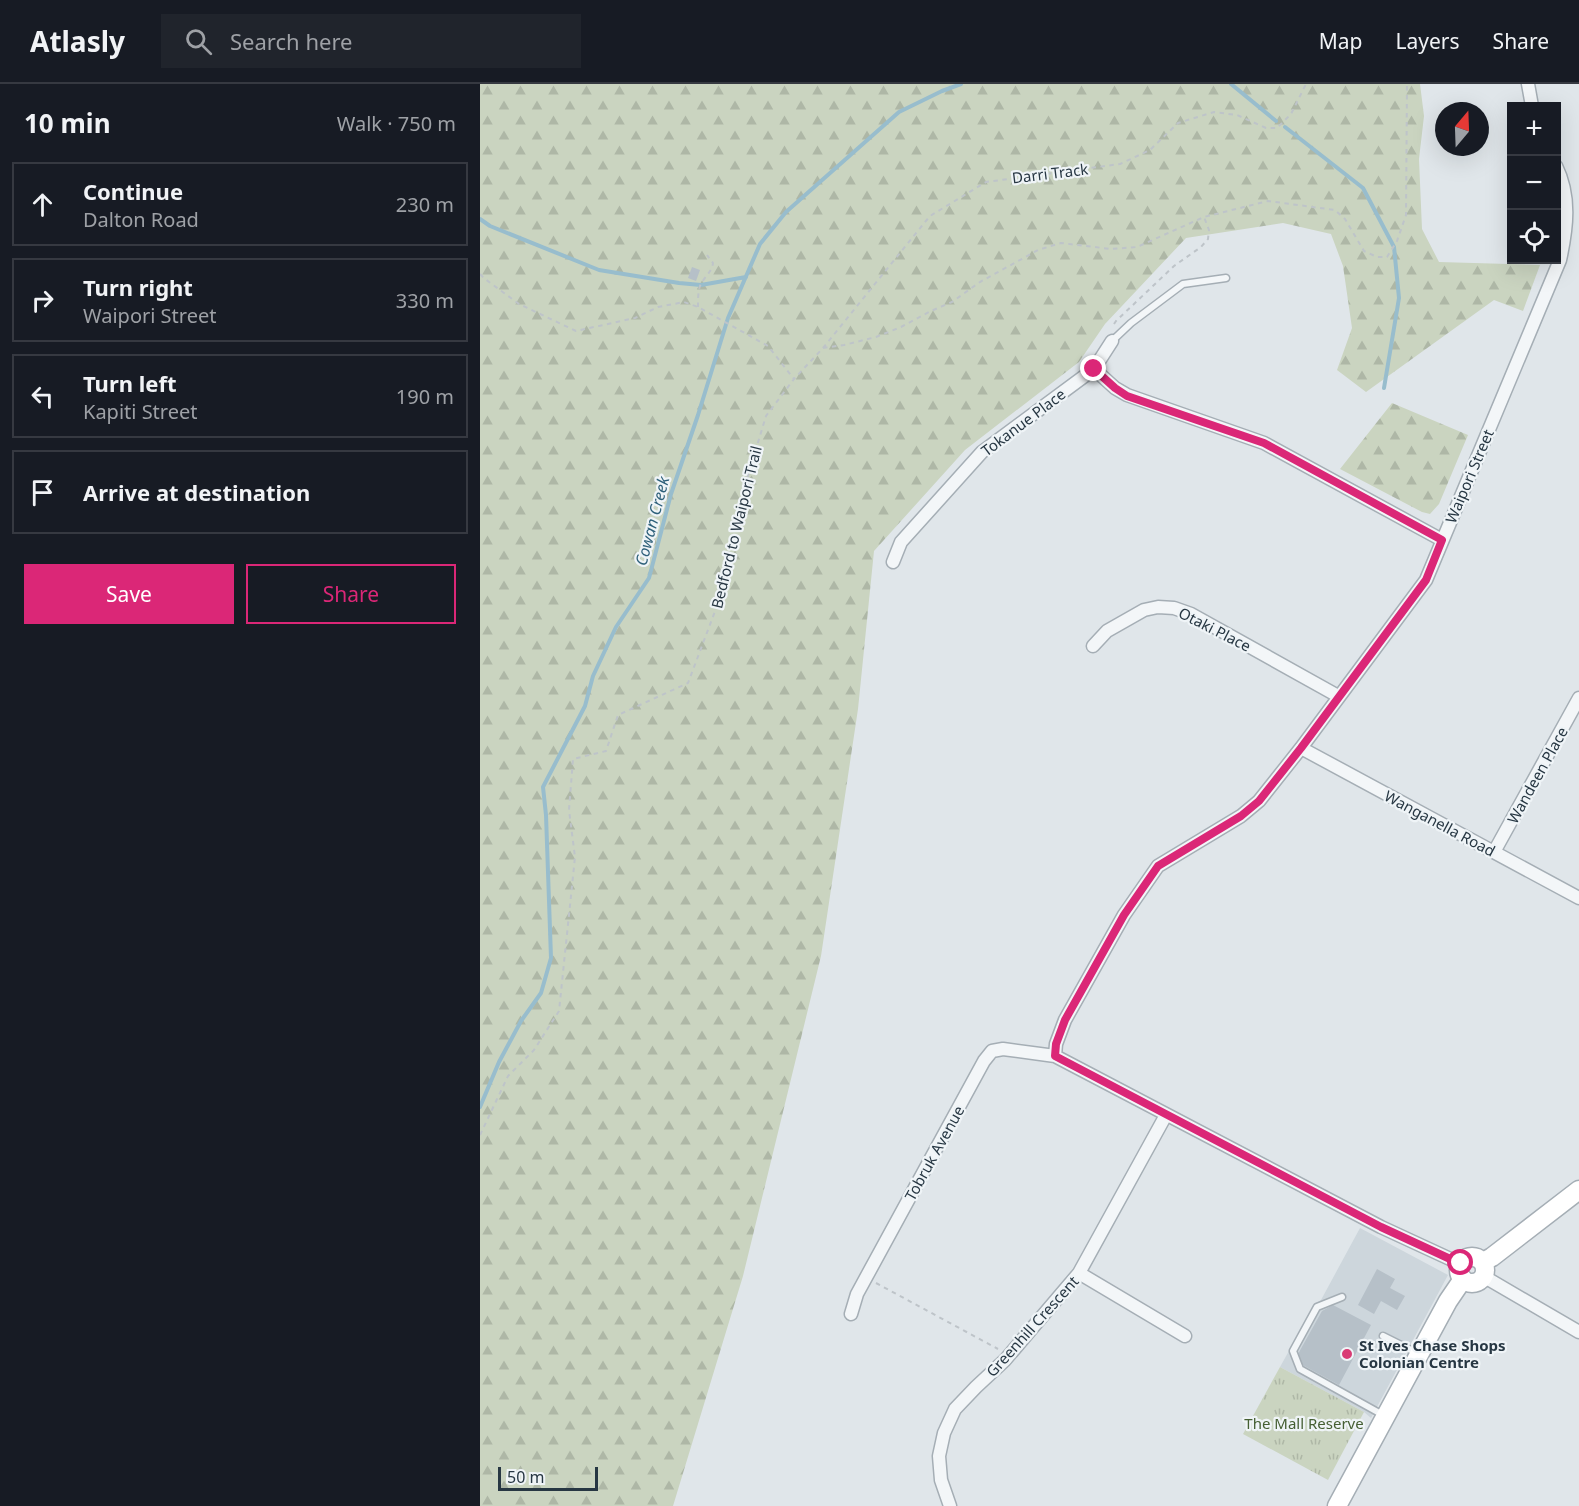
<!DOCTYPE html>
<meta charset="utf-8">
<style>
body{margin:0;font-family:"Noto Sans",sans-serif;background:#20242c;color:#f1f3f6}
.controls{position:absolute;right:18px;top:18px;display:grid;overflow:hidden;border-radius:0px;box-shadow:0 6px 24px #0002}
.controls button{width:54px;height:54px;display:grid;place-items:center;padding:0;border:0;border-bottom:2px solid #363941;background:#171b24;color:#f1f3f6;font:30px sans-serif}
.compass{position:absolute;left:955px;top:18px;width:54px;height:54px;border-radius:50%;background:#171b24;box-shadow:0 6px 24px #0002;rotate:19deg}
.scale{position:absolute;left:18px;bottom:15px;width:100px;box-sizing:border-box;padding-left:6px;border:3px solid #273743;border-top:0;font-size:16px;line-height:21px;white-space:nowrap;color:#273743;-webkit-text-stroke:4px #eff4f7;paint-order:stroke}
.stop{position:absolute;width:18px;height:18px;margin:-14px;border:4px solid #db2777;border-radius:50%;background:#fff}
.stop.end{background:#db2777;border-color:#fff;box-shadow:0 2px 6px #0008}
.list{margin:0;padding:0;list-style:none}
h2{display:flex;justify-content:space-between;align-items:center;height:78px;margin:0;padding:0 24px;font-size:26px}
h2 small{font-size:20px;font-weight:400;color:#9ea1a6}
.list li{display:grid;grid-template-columns:39px 1fr auto;gap:18px;align-items:center;box-sizing:border-box;height:84px;margin:0 12px 12px;padding:0 12px;border:2px solid #363941;border-radius:0px}
.list b{display:block;font-size:22px;white-space:nowrap}
.list p{margin:0;font-size:20px;white-space:nowrap;color:#9ea1a6}
.list em{font-size:20px;font-style:normal;color:#9ea1a6}
.actions{display:flex;gap:12px;padding:18px 24px}
.actions a{flex:1;padding:14px 0;border:2px solid #db2777;border-radius:0px;text-align:center;font-size:21px;color:#db2777}
.actions .main{background:#db2777;color:#fff}
.icon{flex:none;width:33px;height:33px;fill:none;stroke:currentColor;stroke-width:2;stroke-linecap:round;stroke-linejoin:round}
.map{position:relative;flex:none;width:1099px;height:1422px;overflow:hidden}
header{display:flex;align-items:center;gap:36px;box-sizing:border-box;height:84px;padding:0 30px;background:#171b24;border-bottom:2px solid #363941}
header strong{font-size:28px}
nav{display:flex;gap:33px;margin-inline-start:auto;font-size:21px}
.search{width:420px;height:54px;background:#20242c;display:flex;align-items:center;gap:15px;box-sizing:border-box;padding:0 21px;border-radius:0px;color:#9ea1a6;font-size:22px}
main{display:flex}
aside{flex:1;background:#171b24}
.map>svg:first-child{display:block}
</style>
<header>
<strong>Atlasly</strong>
<div class="search"><svg class="icon" aria-label="search" viewBox="0 0 24 24"><circle cx="10" cy="10" r="6"/><path d="M15 15l6 6"/></svg>Search here</div>
<nav><a>Map</a><a>Layers</a><a>Share</a></nav>
</header>
<main>
<aside>
<h2>10 min<small>Walk · 750 m</small></h2>
<ul class="list">
<li><svg class="icon" aria-label="ahead" viewBox="0 0 24 24"><path d="M12 20V5M6 11l6-6 6 6"/></svg><div><b>Continue</b><p>Dalton Road</p></div><em>230 m</em></li>
<li><svg class="icon" aria-label="right" viewBox="0 0 24 24"><path d="M7 20v-9h11M14 6l5 5-5 5"/></svg><div><b>Turn right</b><p>Waipori Street</p></div><em>330 m</em></li>
<li><svg class="icon" aria-label="left" viewBox="0 0 24 24"><path d="M17 20v-9H6M10 6l-5 5 5 5"/></svg><div><b>Turn left</b><p>Kapiti Street</p></div><em>190 m</em></li>
<li><svg class="icon" aria-label="arrive" viewBox="0 0 24 24"><path d="M6 21V4h12l-3 4 3 4H6"/></svg><div><b>Arrive at destination</b></div></li>
</ul>
<div class="actions"><a class="main">Save</a><a>Share</a></div>
</aside>
<div class="map">
<svg width="1099" height="1422" viewBox="0 0 1099 1422">
<defs>
<pattern id="forest-firs" width="22" height="20" patternUnits="userSpaceOnUse" patternTransform="scale(1.5)"><rect width="22" height="20" fill="#cad4c0"/><path d="M5 1l3.5 6h-7zM16 11l3.5 6h-7z" fill="#aeb7a6"/></pattern>
<pattern id="park-tufts" width="24" height="20" patternUnits="userSpaceOnUse" patternTransform="scale(1.5)"><rect width="24" height="20" fill="#cad4c0"/><path d="M3 7l-1-3M5 7V3M7 7l1-3M15 17l-1-3M17 17v-4M19 17l1-3" fill="none" stroke="#aeb7a6"/></pattern>
</defs>
<rect width="100%" height="100%" fill="#e0e6ea"/>
<path fill="#cdd6dc" d="M 880,1144 L 968,1191 L 891,1334 L 884,1328 L 800,1283 L 835,1220 L 841,1216 Z"/>
<path fill="url(#forest-firs)" d="M 0,0 L 940,0 L 944,32 L 939,75 L 942,145 L 959,178 L 1060,181 L 1043,227 L 1014,216 L 886,308 L 857,286 L 872,244 L 863,182 L 851,150 L 803,139 L 706,154 L 625,240 L 599,278 L 485,366 L 394,467 L 378,625 L 341,872 L 263,1192 L 193,1422 L 0,1422 Z
M 912,319 L 988,351 L 959,420 L 950,430 L 942,428 L 860,385 Z"/>
<path fill="url(#park-tufts)" d="M 800,1283 L 884,1328 L 848,1396 L 763,1350 Z"/>
<g fill="none" stroke-linecap="round" stroke-linejoin="round">
<path stroke="#98bdcd" stroke-width="4" d="M 751,0 L 796,37
M 805,43 L 883,104 L 914,163 L 919,214 L 904,304
M 0,135 L 10,142 L 119,186 L 199,199 L 221,201 L 266,193
M 0,1023 L 19,978 L 41,937 L 61,909 L 71,874 L 66,731 L 63,703 L 105,622 L 113,592 L 136,543 L 169,494 L 191,410 L 218,331 L 248,234 L 280,160 L 306,128 L 419,28 L 462,7 L 481,0"/>
</g>
<path fill="#b6c0c8" d="M 212,183 L 220,186 L 216,197 L 208,194 Z
M 897,1185 L 915,1195 L 910,1204 L 925,1212 L 917,1226 L 901,1217 L 894,1230 L 878,1221 Z
M 853,1221 L 891,1241 L 859,1301 L 821,1280 L 818,1270 L 842,1227 Z"/>
<g fill="none" stroke-linecap="round" stroke-linejoin="round">
<defs>
<path id="lane" d="M 632,257 L 651,239 L 703,200 L 746,194
M 862,1213 L 837,1223 L 813,1267 L 820,1285 L 903,1331
M 903,1252 L 937,1269"/>
<path id="street" d="M 1048,0 L 1052,22
M 614,285 L 635,304 L 647,311 L 784,359 L 962,456
M 413,478 L 421,458 L 502,368 L 614,285 L 632,257
M 613,562 L 627,547 L 664,526 L 678,523 L 694,524 L 711,530 L 858,612
M 821,664 L 1099,814
M 1014,768 L 1099,614
M 575,972 L 576,960 L 585,936 L 644,831 L 678,782 L 761,732 L 779,717 L 821,664 L 946,496 L 1080,176 C 1087,144 1091,112 1076,82
M 599,1189 L 705,1252
M 1003,1192 L 1099,1248
M 371,1230 L 377,1210 L 504,977 L 512,967 L 523,965 L 575,972 L 901,1143 L 981,1180
M 470,1422 L 461,1396 L 459,1372 L 464,1349 L 475,1325 L 496,1303 L 525,1276 L 599,1189 L 686,1031"/>
<path id="secondary" d="M979 1186a13 13 0 1 1 26 0a13 13 0 1 1-26 0Z
M 1003,1178 L 1012,1173 L 1099,1106
M 857,1422 L 968,1217 L 983,1195"/>
</defs>
<use href="#lane" stroke="#a5aeb5" stroke-width="9"/>
<use href="#street" stroke="#a5aeb5" stroke-width="15"/>
<use href="#secondary" stroke="#a5aeb5" stroke-width="21"/>
<path stroke="#bec4c9" stroke-width="2" stroke-dasharray="4.5 4.5" stroke-linecap="butt" d="M 0,190 L 5,195 L 39,220 L 96,247 L 155,234 L 178,223 L 204,218 L 218,223 L 288,262 L 314,295
M 218,223 C 218,216 218,208 220,202 C 224,193 232,188 233,179 L 227,171
M 634,240 L 636,237 L 694,182 L 721,163 L 728,155 L 729,146 L 724,133
M 343,264 L 364,261 L 396,253 L 421,243 L 451,227 L 472,218 L 500,198 L 558,166 L 581,159 L 631,165 L 657,163 L 724,133 L 788,117 L 855,126 L 865,135 L 884,167 L 897,173 L 907,173 L 917,157 L 926,131 L 927,0
M 0,1051 L 28,992 L 54,966 L 79,927 L 95,773 L 89,726 L 93,675 L 126,667 L 138,631 L 208,599 L 237,522 L 262,411 L 286,332 L 314,295 L 343,264 L 450,132 L 506,98 L 640,80 L 670,66 L 698,39 L 734,28 L 757,31 L 786,44 L 797,44 L 811,30 L 826,0
M 396,1199 L 518,1265"/>
<use href="#lane" stroke="#f3f6f8" stroke-width="6"/>
<use href="#street" stroke="#f3f6f8" stroke-width="12"/>
<use href="#secondary" stroke="#fff" stroke-width="18"/>
</g>
<g fill="none" stroke-linecap="round" stroke-linejoin="round">
<path stroke="#db2777" stroke-width="8" d="M 614,285 L 635,304 L 647,312 L 784,359 L 962,456 L 946,496 L 821,664 L 779,717 L 761,732 L 678,782 L 644,831 L 585,936 L 576,960 L 575,972 L 901,1143 L 981,1180 L 981,1179"/>
</g>
<circle fill="#d93b74" stroke="#eff4f7" stroke-width="2" cx="867" cy="1270" r="6"/>
<g text-anchor="middle" dominant-baseline="central" stroke-width="4.5" stroke-linejoin="round" paint-order="stroke">
<g font-size="15" fill="#273743" stroke="#eff4f7">
<text transform="translate(570 89) rotate(-7)">Darri Track</text>
<text transform="translate(543 338) rotate(-37)">Tokanue Place</text>
<text transform="translate(989 392) rotate(-67)">Waipori Street</text>
<text transform="translate(256 443) rotate(-76)">Bedford to Waipori Trail</text>
<text transform="translate(735 545) rotate(27)">Otaki Place</text>
<text transform="translate(1057 691) rotate(-61)">Wandeen Place</text>
<text transform="translate(960 739) rotate(28)">Wanganella Road</text>
<text transform="translate(454 1069) rotate(-61)">Tobruk Avenue</text>
<text transform="translate(552 1242) rotate(-48)">Greenhill Crescent</text>
</g>
<g font-size="15" font-weight="bold" fill="#273743" stroke="#eff4f7" text-anchor="start">
<text x="879" y="1261">St Ives Chase Shops<tspan x="879" dy="17">Colonian Centre</tspan></text>
</g>
<g font-size="15" fill="#455f33" stroke="#eff4f7">
<text x="824" y="1339">The Mall Reserve</text>
</g>
<g font-size="16" font-style="italic" fill="#2e607a" stroke="#eff4f7">
<text transform="translate(172 437) rotate(-75)">Cowan Creek</text>
</g>
</g>
</svg>
<div class="controls">
<button>+</button>
<button>−</button>
<button><svg class="icon" aria-label="locate" viewBox="0 0 24 24"><circle cx="12" cy="12" r="6"/><path d="M12 2v4M12 18v4M2 12h4M18 12h4"/></svg></button>
</div>
<svg class="compass" viewBox="-18 -18 36 36"><path d="M0-13l5 13h-10z" fill="#e53935"/><path d="M0 13l5-13h-10z" fill="#9ea1a6"/></svg>
<div class="scale">50 m</div>
<div class="stop" style="left:981px;top:1179px"></div>
<div class="stop end" style="left:614px;top:285px"></div>
</div>
</main>
